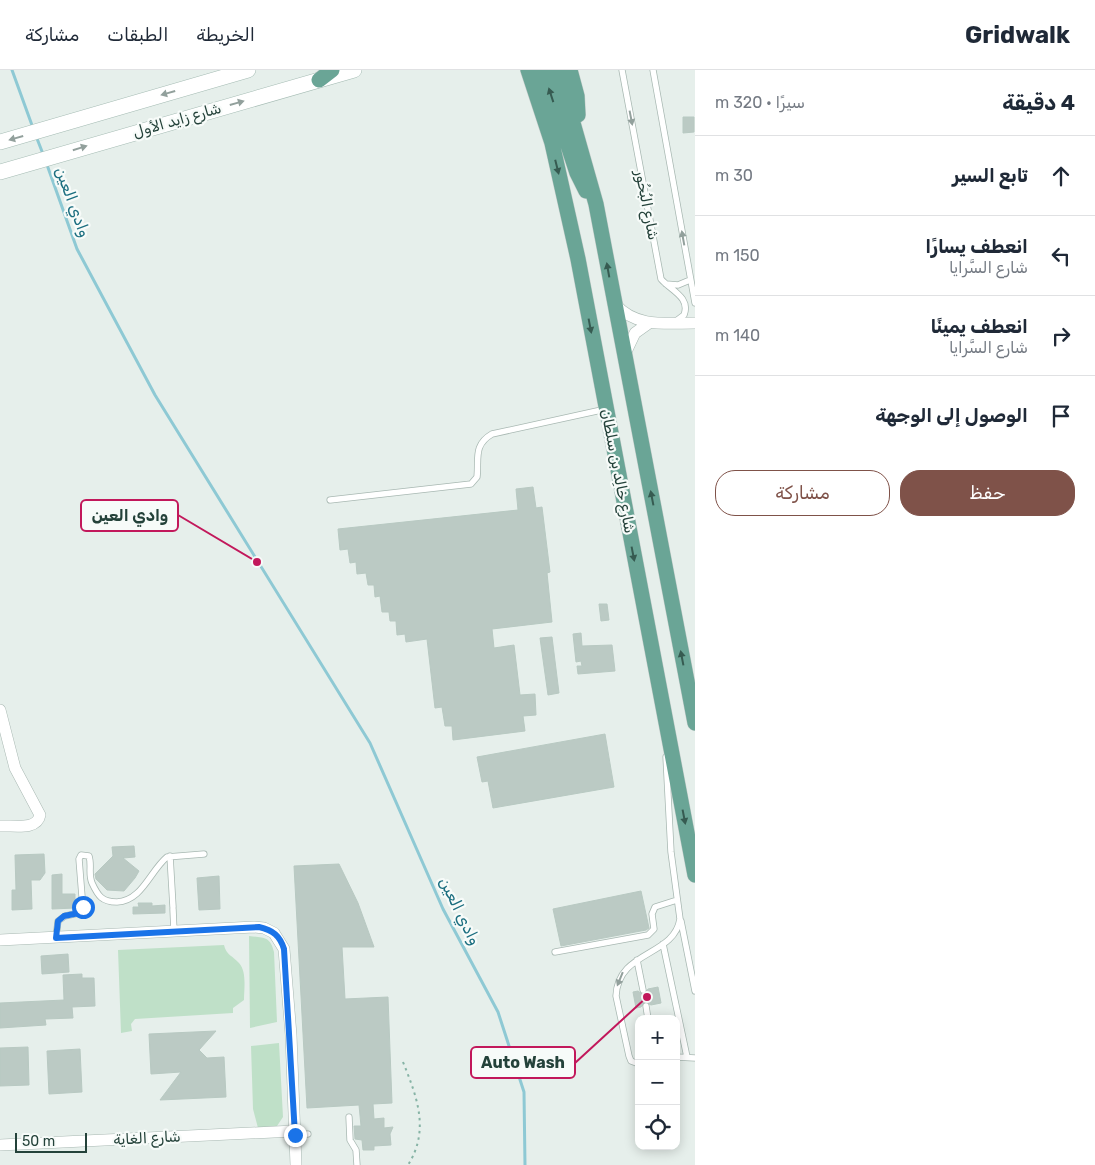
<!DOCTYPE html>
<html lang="ar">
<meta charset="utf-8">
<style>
body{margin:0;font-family:Rubik,Cairo,sans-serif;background:#f6f6f7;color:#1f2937;direction:rtl}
.controls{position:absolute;right:15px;bottom:15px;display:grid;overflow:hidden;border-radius:10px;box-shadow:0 2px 12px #0003}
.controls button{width:45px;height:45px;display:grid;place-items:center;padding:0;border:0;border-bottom:1px solid #e0e1e3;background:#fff;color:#1f2937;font:25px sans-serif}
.scale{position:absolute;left:15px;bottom:12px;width:72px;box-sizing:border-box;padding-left:5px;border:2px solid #24423a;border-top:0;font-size:14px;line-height:18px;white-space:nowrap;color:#24423a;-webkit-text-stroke:4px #f7fbf9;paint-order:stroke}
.stop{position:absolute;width:15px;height:15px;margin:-11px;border:4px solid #1a73e8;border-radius:50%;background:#fff}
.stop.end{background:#1a73e8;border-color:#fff;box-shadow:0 1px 5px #0008}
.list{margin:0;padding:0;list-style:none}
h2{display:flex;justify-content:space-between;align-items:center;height:65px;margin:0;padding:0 20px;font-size:21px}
h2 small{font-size:16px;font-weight:400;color:#747a83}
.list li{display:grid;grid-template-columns:32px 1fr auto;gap:15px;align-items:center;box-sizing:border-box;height:80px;padding:0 20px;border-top:1px solid #e0e1e3}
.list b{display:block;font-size:19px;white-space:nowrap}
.list p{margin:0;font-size:16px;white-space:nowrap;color:#747a83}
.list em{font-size:16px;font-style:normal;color:#747a83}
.actions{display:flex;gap:10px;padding:15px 20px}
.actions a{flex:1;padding:11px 0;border:1px solid #7f5249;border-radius:20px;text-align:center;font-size:18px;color:#7f5249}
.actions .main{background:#7f5249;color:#fff}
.icon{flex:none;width:28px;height:28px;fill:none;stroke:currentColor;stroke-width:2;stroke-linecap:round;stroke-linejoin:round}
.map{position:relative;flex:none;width:695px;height:1095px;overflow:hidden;direction:ltr}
header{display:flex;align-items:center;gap:30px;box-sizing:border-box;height:70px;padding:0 25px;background:#fff;border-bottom:1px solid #e0e1e3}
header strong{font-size:24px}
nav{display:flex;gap:28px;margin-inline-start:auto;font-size:18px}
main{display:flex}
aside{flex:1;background:#fff}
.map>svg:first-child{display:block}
</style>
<header>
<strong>Gridwalk</strong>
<nav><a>الخريطة</a><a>الطبقات</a><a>مشاركة</a></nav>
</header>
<main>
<aside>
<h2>4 دقيقة<small>سيرًا · 320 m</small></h2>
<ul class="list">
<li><svg class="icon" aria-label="ahead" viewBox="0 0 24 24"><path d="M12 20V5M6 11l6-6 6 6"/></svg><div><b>تابع السير</b></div><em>30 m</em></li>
<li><svg class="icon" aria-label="left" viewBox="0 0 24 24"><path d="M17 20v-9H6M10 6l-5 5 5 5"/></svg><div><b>انعطف يسارًا</b><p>شارع السَّرايا</p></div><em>150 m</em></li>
<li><svg class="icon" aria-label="right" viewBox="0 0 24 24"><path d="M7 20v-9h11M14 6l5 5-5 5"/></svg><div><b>انعطف يمينًا</b><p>شارع السَّرايا</p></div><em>140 m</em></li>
<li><svg class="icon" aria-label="arrive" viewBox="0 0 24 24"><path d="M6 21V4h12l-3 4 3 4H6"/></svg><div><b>الوصول إلى الوجهة</b></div></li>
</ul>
<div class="actions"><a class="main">حفظ</a><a>مشاركة</a></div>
</aside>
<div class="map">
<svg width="695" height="1095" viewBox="0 0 695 1095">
<rect width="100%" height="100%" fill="#e6efeb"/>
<path fill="#bfe0c8" d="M 249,866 C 264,868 270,866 274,882 L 277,952 L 250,958 Z
M 224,875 C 226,885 233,886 239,893 C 247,902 244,919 244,930 L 233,938 L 233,943 L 135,949 L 131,954 L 132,961 L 121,963 L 118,880 Z
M 279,973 L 283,1047 L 277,1056 L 258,1058 L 253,1039 L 251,976 Z"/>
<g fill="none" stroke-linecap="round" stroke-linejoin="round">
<path stroke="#8ec9d4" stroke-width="3" d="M 12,0 L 33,58
M 36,66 L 43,84
M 46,92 L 77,179 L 155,325 L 370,673 L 443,839 L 498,942 L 524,1022 L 525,1095"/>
</g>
<path fill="#bbcac4" stroke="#b8c9c2" d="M 683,47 L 694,47 L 694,62 L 683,63 Z
M 533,417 L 536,438 L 542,437 L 550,502 L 547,503 L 552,552 L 492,559 L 494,578 L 514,575 L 520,625 L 535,624 L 536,645 L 523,646 L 525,661 L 453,670 L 452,656 L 445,656 L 442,637 L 435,638 L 427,569 L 406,572 L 405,564 L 397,565 L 396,551 L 390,551 L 389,542 L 382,542 L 380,526 L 375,527 L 374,515 L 368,515 L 366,503 L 357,504 L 356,492 L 350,493 L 348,479 L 340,480 L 338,459 L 518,440 L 516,419 Z
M 599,534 L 607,534 L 609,550 L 601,551 Z
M 581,563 L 582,576 L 612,575 L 615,601 L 578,604 L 577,596 L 582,596 L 581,591 L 576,592 L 573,564 Z
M 552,567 L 559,623 L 548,625 L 540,568 Z
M 605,664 L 614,717 L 493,738 L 488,711 L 482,712 L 477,687 Z
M 134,776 L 135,787 L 123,788 L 139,801 L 135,808 L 124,821 L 107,820 L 96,809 L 95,804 L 113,786 L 112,777 Z
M 44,784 L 45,803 L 40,810 L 31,810 L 32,839 L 12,840 L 12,820 L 16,820 L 15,785 Z
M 339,794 L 358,833 L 374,877 L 342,877 L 345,929 L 388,927 L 392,1033 L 373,1034 L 374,1049 L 384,1048 L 384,1058 L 393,1057 L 390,1064 L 391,1075 L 374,1076 L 374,1080 L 363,1080 L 362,1070 L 355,1069 L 354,1056 L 361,1056 L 359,1035 L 307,1038 L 294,796 Z
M 62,804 L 62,824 L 75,824 L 75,838 L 52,839 L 52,805 Z
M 219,806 L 220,839 L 199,840 L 197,808 Z
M 641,821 L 649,858 L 646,860 L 561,876 L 553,839 Z
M 138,833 L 152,833 L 152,836 L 165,835 L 165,843 L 133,844 L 133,837 L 139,837 Z
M 68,884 L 69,902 L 42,904 L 41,886 Z
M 82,904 L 82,908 L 94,908 L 95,936 L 72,937 L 73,948 L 45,949 L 46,955 L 0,958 L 0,933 L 64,930 L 63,905 Z
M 658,917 L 661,933 L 651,935 L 645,932 L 641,937 L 636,938 L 633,922 L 638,921 L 643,925 L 648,919 Z
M 216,961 L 199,980 L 207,988 L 224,987 L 226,1027 L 160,1030 L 181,1002 L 151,1004 L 149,964 Z
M 28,977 L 29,1015 L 0,1016 L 0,978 Z
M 80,979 L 82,1022 L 49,1024 L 47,981 Z"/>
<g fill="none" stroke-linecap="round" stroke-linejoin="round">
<defs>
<path id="lane" d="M 622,0 L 661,209 C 670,220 691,227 684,245 L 676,251
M 653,0 L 695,233
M 666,214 L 678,215 L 690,210
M 330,430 L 471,414 L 477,407 C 479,389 473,375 492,364 L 606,339
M 170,786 L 173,837
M 173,839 L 174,862
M 681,851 L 695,921
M 56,868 L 58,851 L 65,846 L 79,843 L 83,839 L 79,789 L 81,785 L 89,786 C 92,795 88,804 92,813 C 98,826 102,832 117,832 C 142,831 150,801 167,787 L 204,784
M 663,874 L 687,987
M 555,882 L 648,865 L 654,859 L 652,844 L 655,837 L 677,830
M 637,890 L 643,920
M 646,936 L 648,949
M 676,987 L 695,988
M 639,994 L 631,991 L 629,986 L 616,926 C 618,880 674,887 680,849 L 671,782 L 666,687
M 349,1047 L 350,1070 L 356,1080 L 357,1095
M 295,1065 L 308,1064"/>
<path id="street" d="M 615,234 C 636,258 666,253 695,253
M 625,284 L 635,263 L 649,253
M 0,640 L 15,698 L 40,745 C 37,761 13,755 0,756
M 0,870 L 254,857 L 264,858 L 274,863 L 284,879 L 291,965 L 296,1095
M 0,1075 L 294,1061"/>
<path id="secondary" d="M 0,72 L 248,0
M 0,102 L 354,0"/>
<path id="primary" d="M 528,0 L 552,73 L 578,189 L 695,805
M 543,0 L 577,103 L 586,121
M 558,0 L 596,134 L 695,653
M 570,0 L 577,26 L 578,45
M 319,10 L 332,0"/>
</defs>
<use href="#lane" stroke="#a8b8b2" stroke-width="7"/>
<use href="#street" stroke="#a8b8b2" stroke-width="12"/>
<use href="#secondary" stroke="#a4bbb3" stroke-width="16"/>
<use href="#primary" stroke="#c2cac8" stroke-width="16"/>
<path stroke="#86b3a5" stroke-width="2" stroke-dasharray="2.5 4" stroke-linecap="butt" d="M 403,992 C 417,1027 430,1060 408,1095"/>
<use href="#lane" stroke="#fff" stroke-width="5.5"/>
<use href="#street" stroke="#fff" stroke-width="11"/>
<use href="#secondary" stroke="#fff" stroke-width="15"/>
<use href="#primary" stroke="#6aa596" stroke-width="15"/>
</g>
<defs><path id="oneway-solid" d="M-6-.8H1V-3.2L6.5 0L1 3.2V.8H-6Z" transform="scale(1.25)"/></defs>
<g fill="#92a09c">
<use href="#oneway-solid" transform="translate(168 23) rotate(164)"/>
<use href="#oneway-solid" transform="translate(237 33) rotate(-16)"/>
<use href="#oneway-solid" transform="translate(631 48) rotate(79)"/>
<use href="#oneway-solid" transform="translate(16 68) rotate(164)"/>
<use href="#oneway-solid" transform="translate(80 78) rotate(-17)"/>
<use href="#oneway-solid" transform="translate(683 168) rotate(-100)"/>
<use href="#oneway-solid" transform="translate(620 909) rotate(112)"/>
</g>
<g fill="#365b51">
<use href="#oneway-solid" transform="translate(551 25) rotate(-108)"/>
<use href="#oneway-solid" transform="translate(557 97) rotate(76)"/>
<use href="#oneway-solid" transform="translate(608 200) rotate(-100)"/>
<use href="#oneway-solid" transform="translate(590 256) rotate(79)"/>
<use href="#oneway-solid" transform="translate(652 428) rotate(-101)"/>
<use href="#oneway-solid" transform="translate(633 484) rotate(79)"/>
<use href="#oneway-solid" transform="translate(682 588) rotate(-101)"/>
<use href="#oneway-solid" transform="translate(684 747) rotate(79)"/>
</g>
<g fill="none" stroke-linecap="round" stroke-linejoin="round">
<path stroke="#1a73e8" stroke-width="6" d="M 83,837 L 79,843 L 64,846 L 58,851 L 56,868 L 259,857 C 273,860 280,866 284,879 L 295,1065"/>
</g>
<g text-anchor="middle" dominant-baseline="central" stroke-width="4.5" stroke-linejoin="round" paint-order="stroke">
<g font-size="15" fill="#24423a" stroke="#f7fbf9">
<text transform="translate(177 50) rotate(-16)">شارع زايد الأول</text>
<text transform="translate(647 135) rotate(79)">شارع البُحُور</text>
<text transform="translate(618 401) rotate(79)">شارع خالِد بن سلطان</text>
<text transform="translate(147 1068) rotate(-3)">شارع الغاية</text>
</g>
<g font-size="16" font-style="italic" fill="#1c6f80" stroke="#f7fbf9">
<text transform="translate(73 132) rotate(70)">وادي العين</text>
<text transform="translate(460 841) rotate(64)">وادي العين</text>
</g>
</g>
<path fill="none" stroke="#c2185b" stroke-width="2" d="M257 492L178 445M647 927L575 993"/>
<g fill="#c2185b" stroke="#f7fbf9" stroke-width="2">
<circle cx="257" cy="492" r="5"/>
<circle cx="647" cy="927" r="5"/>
</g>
<g fill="#f7fbf9" stroke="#c2185b" stroke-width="2">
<rect x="81" y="430" width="97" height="31" rx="5"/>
<rect x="471" y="977" width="104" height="31" rx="5"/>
</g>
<g font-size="16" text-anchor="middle" font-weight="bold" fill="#24423a">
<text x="130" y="451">وادي العين</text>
<text x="523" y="998">Auto Wash</text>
</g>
</svg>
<div class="controls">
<button>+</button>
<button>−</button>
<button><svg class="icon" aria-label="locate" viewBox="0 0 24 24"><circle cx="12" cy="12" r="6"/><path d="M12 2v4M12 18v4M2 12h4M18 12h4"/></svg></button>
</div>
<div class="scale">50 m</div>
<div class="stop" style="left:83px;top:837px"></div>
<div class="stop end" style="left:295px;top:1065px"></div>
</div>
</main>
